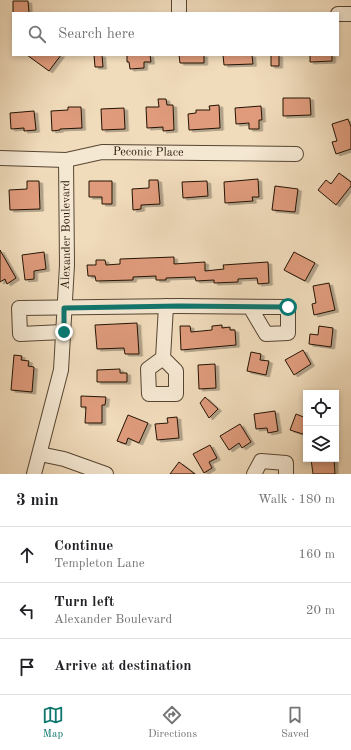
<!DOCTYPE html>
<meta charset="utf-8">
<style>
body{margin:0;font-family:"Old Standard TT",serif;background:#f6f6f6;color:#202124}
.controls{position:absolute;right:12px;bottom:12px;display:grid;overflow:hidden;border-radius:0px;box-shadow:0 2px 6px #0003}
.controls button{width:36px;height:36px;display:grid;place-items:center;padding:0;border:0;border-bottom:1px solid #e0e0e0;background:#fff;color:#202124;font:20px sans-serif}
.stop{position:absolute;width:12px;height:12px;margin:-9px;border:3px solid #0f766e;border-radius:50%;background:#fff}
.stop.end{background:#0f766e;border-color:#fff;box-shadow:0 1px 4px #0008}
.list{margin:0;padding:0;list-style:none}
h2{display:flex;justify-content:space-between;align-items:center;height:52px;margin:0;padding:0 16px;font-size:17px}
h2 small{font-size:13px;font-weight:400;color:#757577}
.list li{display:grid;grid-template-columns:26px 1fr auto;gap:12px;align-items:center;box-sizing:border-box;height:56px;padding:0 16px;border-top:1px solid #e0e0e0}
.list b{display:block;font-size:15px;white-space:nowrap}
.list p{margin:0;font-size:13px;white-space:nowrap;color:#757577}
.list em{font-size:13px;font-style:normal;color:#757577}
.icon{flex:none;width:22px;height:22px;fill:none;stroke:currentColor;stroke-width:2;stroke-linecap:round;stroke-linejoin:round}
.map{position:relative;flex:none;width:351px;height:474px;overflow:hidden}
.search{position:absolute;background:#fff;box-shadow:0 2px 6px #0003;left:12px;right:12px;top:12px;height:44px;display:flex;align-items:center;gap:10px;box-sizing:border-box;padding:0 14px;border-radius:0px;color:#757577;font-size:15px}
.sheet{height:220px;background:#fff}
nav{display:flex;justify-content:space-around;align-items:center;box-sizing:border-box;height:56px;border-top:1px solid #e0e0e0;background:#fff;font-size:11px;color:#757577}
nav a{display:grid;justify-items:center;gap:2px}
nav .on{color:#0f766e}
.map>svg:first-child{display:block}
</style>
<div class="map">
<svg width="351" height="474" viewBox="0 0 351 474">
<defs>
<filter id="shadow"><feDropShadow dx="3.5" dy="2" stdDeviation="0" flood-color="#0004"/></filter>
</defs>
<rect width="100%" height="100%" fill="#f0dbbb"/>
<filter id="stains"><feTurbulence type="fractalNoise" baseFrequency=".005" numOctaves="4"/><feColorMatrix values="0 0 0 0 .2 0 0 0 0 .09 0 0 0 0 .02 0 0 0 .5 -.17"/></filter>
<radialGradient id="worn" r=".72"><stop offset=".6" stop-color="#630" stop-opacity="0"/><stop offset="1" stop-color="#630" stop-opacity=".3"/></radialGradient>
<path fill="#df9b7b" stroke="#231303" filter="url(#shadow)" d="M 13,1 L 28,1 L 29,13 L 13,13 Z
M 27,55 L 61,55 L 49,71 Z
M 94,55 L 102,55 L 103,67 L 95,67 Z
M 127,55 L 150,55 L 151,62 L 144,62 L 144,68 L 130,69 L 129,62 L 127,62 Z
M 179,55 L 204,55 L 204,63 L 180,63 Z
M 223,55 L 252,55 L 253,64 L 224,65 Z
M 271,55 L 279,55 L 279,66 L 271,66 Z
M 310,55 L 332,55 L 332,61 L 310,62 Z
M 283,98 L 310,98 L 311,115 L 283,116 Z
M 158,99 L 166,99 L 167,105 L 173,105 L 174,130 L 163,131 L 163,127 L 147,128 L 146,107 L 159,107 Z
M 219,105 L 220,128 L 189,130 L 188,114 L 196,113 L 196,110 L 210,110 L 209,106 Z
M 261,106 L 262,120 L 259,120 L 259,129 L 249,129 L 249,123 L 236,124 L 235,108 Z
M 68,107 L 81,107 L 82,128 L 60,129 L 60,130 L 52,131 L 51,111 L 68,110 Z
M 124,108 L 125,129 L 102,130 L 101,109 Z
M 34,111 L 36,130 L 24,131 L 24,128 L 11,129 L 10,113 Z
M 348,119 L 351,127 L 351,149 L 336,154 L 332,142 L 337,141 L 332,124 Z
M 339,173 L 351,182 L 351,186 L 336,205 L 318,190 L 326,180 L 331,184 Z
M 258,179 L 259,197 L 252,197 L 253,201 L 225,203 L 224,182 Z
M 149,180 L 158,180 L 160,204 L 141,205 L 141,209 L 133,210 L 132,189 L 149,188 Z
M 27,181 L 39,181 L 40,209 L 10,210 L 9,190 L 27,189 Z
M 89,181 L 112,181 L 112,204 L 102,204 L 102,197 L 89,197 Z
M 207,181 L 208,196 L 183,198 L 182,182 Z
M 275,186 L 298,189 L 295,212 L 272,210 Z
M 0,250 L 16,278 L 7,284 L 5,279 L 0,282 Z
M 44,252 L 46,269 L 34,271 L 34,279 L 25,280 L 22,255 Z
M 294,252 L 315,263 L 305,281 L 284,270 Z
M 174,257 L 174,264 L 205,262 L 205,271 L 224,269 L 223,265 L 268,262 L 269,283 L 258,284 L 257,278 L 238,279 L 238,282 L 214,283 L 214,280 L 196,281 L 195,277 L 166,278 L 166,280 L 156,280 L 156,276 L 133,277 L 133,280 L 96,281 L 95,276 L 88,276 L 87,265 L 96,265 L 96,260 L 105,260 L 106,265 L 120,264 L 120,259 Z
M 329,283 L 335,310 L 314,315 L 312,304 L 316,303 L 313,286 Z
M 137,323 L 139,354 L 125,354 L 124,348 L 97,349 L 95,325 Z
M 222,325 L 222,328 L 230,327 L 230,330 L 235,330 L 236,345 L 181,350 L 180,326 L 190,326 L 191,332 L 212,330 L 212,326 Z
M 319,326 L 333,328 L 331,347 L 309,344 L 310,334 L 318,335 Z
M 303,350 L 311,364 L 294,375 L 285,360 Z
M 251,352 L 261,354 L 260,360 L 269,361 L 266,375 L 247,371 Z
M 14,355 L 22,356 L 21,360 L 29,361 L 28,366 L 34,367 L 32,392 L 11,390 Z
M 215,364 L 216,388 L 199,389 L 198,365 Z
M 120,369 L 120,373 L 127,373 L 127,382 L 97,382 L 97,370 Z
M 81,396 L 106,397 L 105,405 L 102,405 L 102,423 L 85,423 L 86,407 L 81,407 Z
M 205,397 L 218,409 L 209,418 L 200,403 Z
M 275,411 L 278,431 L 268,433 L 267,428 L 256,429 L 254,414 Z
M 296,414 L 306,418 L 306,435 L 290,430 Z
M 128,415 L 148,423 L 139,443 L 128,438 L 126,444 L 117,441 Z
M 177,417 L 179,438 L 157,440 L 155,424 L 168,423 L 167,418 Z
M 240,424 L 251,442 L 242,448 L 239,443 L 229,450 L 220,436 Z
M 210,445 L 217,458 L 209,462 L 212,468 L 204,473 L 193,454 Z
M 311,459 L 334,459 L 335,474 L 313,474 Z
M 179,462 L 195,474 L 170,474 Z"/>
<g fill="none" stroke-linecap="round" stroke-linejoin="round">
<defs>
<g id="minor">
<path d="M 179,0 L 179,13"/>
<path d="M 338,14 L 351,14"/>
<path id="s1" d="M 0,158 L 66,160 L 102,152 L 296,154"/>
<path d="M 63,332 L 20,334 L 19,308 L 179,306 L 288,307 L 288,333 L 266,334 L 250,307"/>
<path d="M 163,358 L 148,369 L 149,394 L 176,394 L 176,371 L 163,358 L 166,306"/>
<path d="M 40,454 L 64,459 L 106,474"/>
<path id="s2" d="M 34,474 L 61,370 L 67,265 L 66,160"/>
<path d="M 254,474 L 261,461 L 286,463 L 286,474"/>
</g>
</defs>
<use href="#minor" stroke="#564531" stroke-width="16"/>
<use href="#minor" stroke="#f5e8d3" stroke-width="14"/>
</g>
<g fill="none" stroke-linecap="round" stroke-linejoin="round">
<path stroke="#0f766e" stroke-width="5" d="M 64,332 L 64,308 L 179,306 L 288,307"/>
</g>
<g text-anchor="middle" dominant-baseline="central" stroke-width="3" stroke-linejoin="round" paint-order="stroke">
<g font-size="12" fill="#231303" stroke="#f5e8d3">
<text stroke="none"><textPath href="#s1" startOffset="149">Peconic Place</textPath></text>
<text stroke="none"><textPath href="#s2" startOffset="243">Alexander Boulevard</textPath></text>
</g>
</g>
<rect width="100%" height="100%" filter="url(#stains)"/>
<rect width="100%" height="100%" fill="url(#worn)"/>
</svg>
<div class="controls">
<button><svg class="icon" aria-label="locate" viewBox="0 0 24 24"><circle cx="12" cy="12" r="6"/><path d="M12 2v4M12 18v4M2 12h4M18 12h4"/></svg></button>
<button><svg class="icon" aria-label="layers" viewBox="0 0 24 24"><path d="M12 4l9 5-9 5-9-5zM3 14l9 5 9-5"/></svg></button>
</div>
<div class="stop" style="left:288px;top:307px"></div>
<div class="stop end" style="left:64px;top:332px"></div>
<div class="search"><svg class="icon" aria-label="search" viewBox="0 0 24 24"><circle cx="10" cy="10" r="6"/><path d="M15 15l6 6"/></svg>Search here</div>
</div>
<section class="sheet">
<h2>3 min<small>Walk · 180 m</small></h2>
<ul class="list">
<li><svg class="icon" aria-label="ahead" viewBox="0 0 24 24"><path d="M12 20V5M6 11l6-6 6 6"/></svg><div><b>Continue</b><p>Templeton Lane</p></div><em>160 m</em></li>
<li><svg class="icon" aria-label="left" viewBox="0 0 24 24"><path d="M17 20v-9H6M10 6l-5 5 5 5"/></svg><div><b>Turn left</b><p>Alexander Boulevard</p></div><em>20 m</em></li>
<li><svg class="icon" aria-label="arrive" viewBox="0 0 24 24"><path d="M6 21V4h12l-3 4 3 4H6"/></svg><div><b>Arrive at destination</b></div></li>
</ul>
</section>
<nav>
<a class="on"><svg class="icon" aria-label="map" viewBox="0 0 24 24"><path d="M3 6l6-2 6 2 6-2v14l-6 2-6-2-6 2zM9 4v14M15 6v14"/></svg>Map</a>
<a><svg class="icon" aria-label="directions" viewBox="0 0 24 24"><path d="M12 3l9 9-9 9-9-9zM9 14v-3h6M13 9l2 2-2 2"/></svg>Directions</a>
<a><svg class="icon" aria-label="saved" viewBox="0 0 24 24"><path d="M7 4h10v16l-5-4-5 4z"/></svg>Saved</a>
</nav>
